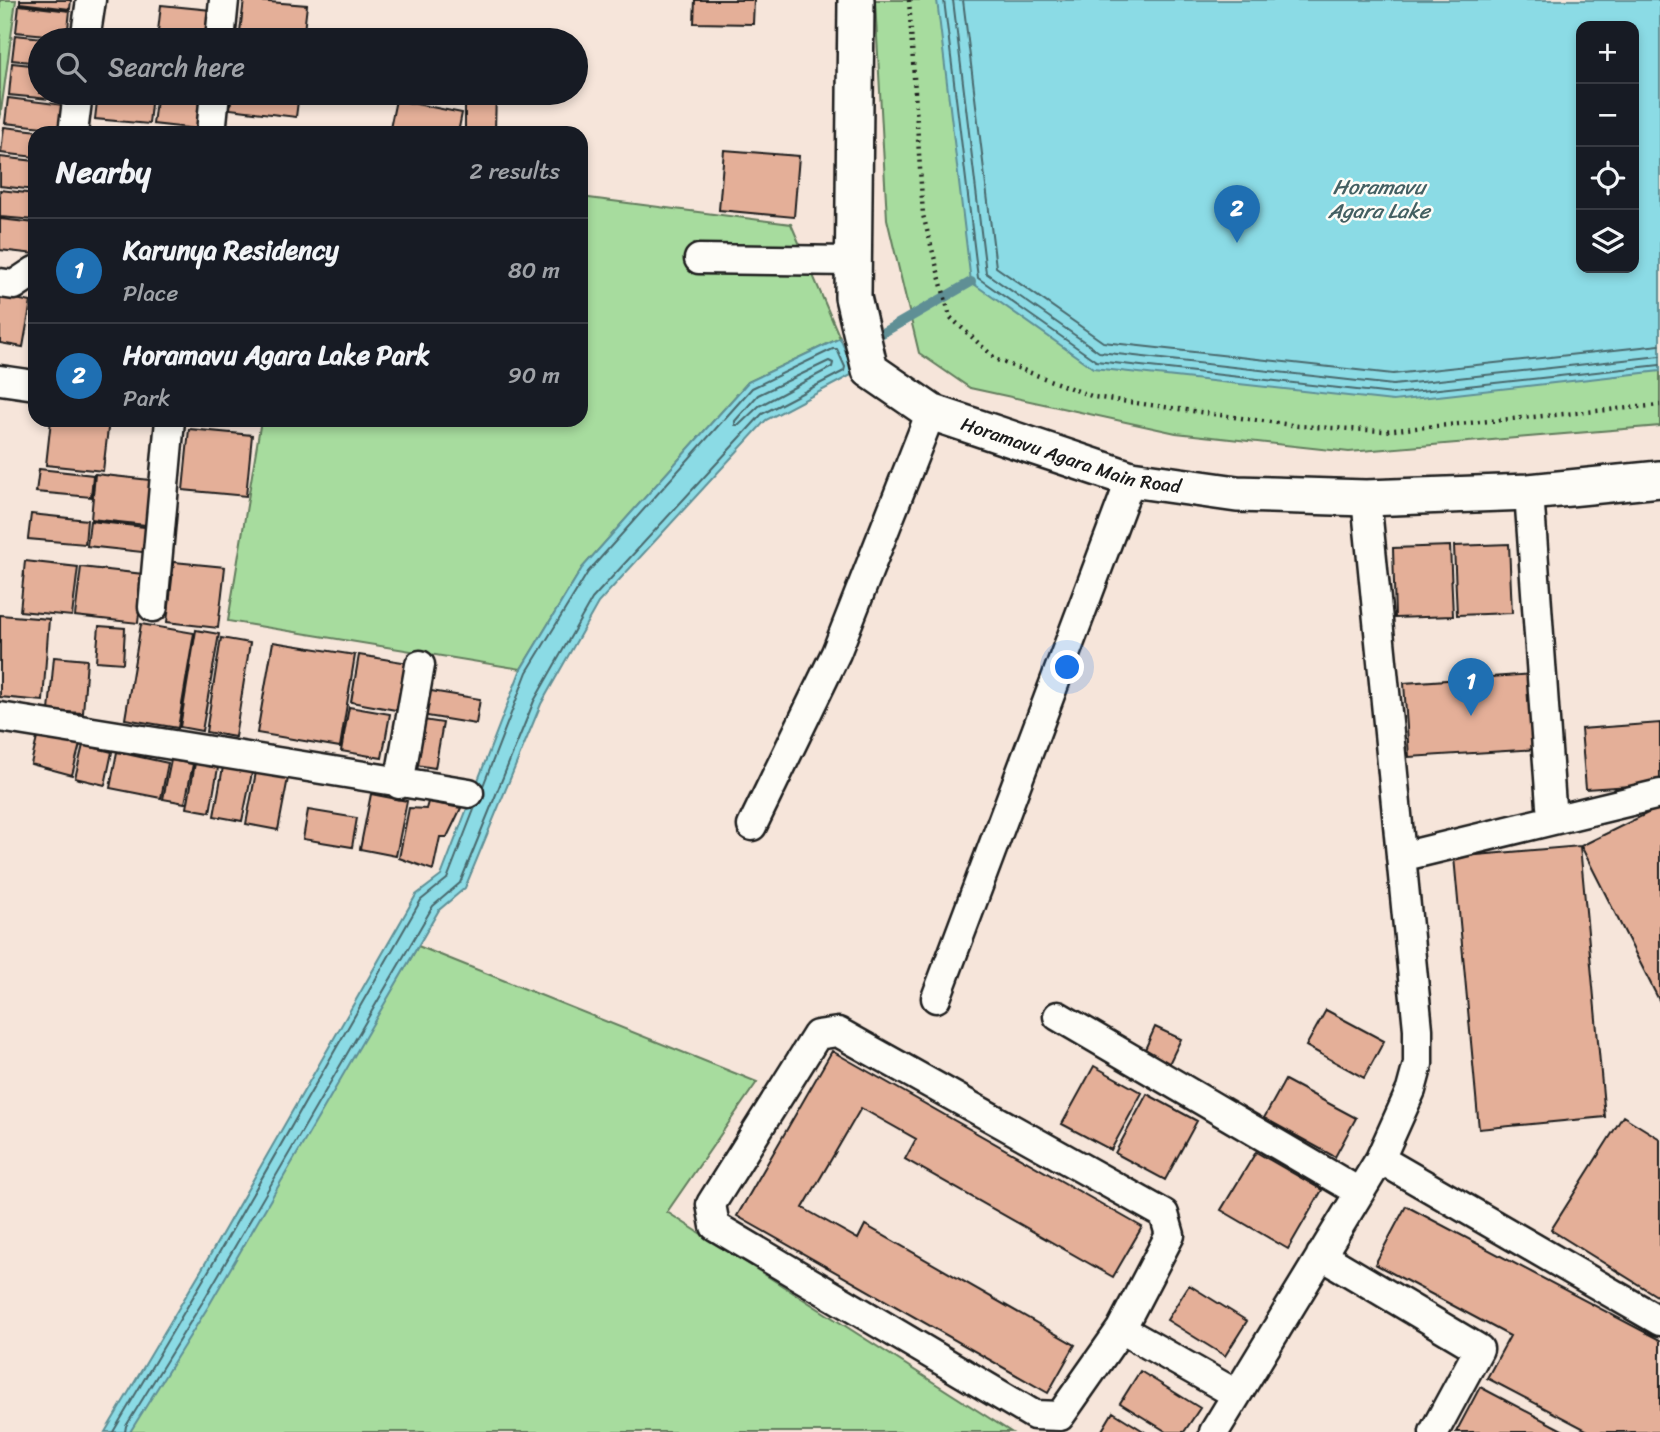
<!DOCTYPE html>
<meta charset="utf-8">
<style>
body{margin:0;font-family:Sriracha,sans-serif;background:#20242c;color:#f1f3f6}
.controls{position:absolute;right:21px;top:21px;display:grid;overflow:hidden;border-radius:14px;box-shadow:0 4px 10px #0003}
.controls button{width:63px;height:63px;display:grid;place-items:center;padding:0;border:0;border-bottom:2px solid #363941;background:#171b24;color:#f1f3f6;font:35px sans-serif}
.you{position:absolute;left:1068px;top:668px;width:24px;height:24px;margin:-18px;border:5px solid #fff;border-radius:50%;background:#1a73e8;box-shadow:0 0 0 10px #1a73e833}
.badge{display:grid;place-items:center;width:46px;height:46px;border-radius:50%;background:#1f6fb2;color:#fff;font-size:23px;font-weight:700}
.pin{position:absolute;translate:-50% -58px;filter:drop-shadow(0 2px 4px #0008)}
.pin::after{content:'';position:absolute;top:37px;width:24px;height:21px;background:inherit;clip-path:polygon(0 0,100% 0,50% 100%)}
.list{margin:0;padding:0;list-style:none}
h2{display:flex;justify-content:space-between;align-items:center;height:91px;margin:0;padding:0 28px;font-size:30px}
h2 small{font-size:23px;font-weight:400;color:#9ea1a6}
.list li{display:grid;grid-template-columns:46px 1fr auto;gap:21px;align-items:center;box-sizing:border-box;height:105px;padding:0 28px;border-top:2px solid #363941}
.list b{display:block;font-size:26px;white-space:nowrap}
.list p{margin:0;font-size:23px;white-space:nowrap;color:#9ea1a6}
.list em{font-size:23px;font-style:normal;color:#9ea1a6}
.icon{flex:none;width:38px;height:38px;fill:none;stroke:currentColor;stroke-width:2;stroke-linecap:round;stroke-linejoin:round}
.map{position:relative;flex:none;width:1660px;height:1432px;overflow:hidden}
.search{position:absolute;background:#171b24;box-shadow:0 4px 10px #0003;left:28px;top:28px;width:560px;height:77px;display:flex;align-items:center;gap:18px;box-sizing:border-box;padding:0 24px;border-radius:38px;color:#9ea1a6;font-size:26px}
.panel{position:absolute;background:#171b24;box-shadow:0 4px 10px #0003;left:28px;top:126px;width:560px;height:301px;border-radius:21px}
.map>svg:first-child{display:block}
</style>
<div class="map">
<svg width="1660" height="1432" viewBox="0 0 1660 1432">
<rect width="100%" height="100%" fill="#f6e5da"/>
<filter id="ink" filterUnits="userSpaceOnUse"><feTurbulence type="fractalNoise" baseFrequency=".0143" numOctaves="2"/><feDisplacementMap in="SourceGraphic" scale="14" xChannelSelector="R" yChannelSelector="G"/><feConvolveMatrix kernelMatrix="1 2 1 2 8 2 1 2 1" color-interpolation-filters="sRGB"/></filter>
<g filter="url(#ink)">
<path fill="#a7dc9e" stroke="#627c5d" stroke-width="2" fill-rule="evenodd" d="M 0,0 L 16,0 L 0,119 Z
M 875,0 L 1660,0 L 1660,426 L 1349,452 L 1176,433 L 970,388 L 919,353 L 887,219 ZM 1581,26 L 1634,26 L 1634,268 L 1581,268 Z
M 581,197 L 791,224 L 840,338 L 748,382 L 582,568 L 521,669 L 228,621 L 261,420 L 581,420 Z
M 418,946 L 757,1082 L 667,1212 L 1011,1432 L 129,1432 Z"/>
<path fill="#8bdbe5" stroke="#5f8f95" stroke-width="2" fill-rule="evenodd" d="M 937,0 L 1660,0 L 1660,371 L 1393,401 L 1093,368 L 971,282 ZM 1581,26 L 1634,26 L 1634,268 L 1581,268 Z
M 840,338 L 855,373 L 766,420 L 598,603 L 541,704 L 465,888 L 439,910 L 208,1307 L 130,1432 L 105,1432 L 206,1262 L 416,895 L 441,876 L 521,669 L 582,568 L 748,382 Z"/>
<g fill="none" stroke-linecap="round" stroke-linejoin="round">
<path stroke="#48686c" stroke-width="2" d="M 944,0 L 978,278 L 1096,361 L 1393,394 L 1660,365
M 953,0 L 986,273 L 1099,352 L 1393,385 L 1660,356
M 963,0 L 996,267 L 1103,342 L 1393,374 L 1660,345
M 829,361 L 833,363 L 832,367 L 759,406 L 739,425 L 735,425 L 735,421 L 758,395 Z
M 113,1432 L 212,1265 L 421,900 L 447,879 L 475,807
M 125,1432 L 126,1426 L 202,1303 L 433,906 L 460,883 L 534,701 L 592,599 L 762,414 L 844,371 L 845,367 L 837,349 L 833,349 L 752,388 L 588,572 L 527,672 L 483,786"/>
<path stroke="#5f8f95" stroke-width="10" d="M 870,340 L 971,282"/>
</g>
<path fill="#e4af98" stroke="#1c1c1c" stroke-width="2" d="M 20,0 L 71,0 L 70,9 L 20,3 Z
M 244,0 L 307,5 L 303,40 L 239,40 Z
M 695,0 L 754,0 L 753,24 L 694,23 Z
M 19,5 L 70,11 L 67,37 L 16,32 Z
M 161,5 L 211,10 L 208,40 L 157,40 Z
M 15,35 L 62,40 L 40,40 L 40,63 L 12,60 Z
M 12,63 L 40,66 L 40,93 L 60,93 L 59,100 L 9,95 Z
M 98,93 L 152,93 L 149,124 L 95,119 Z
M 157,93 L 201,93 L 197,129 L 153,124 Z
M 232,93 L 299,93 L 296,117 L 230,109 Z
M 465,93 L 496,93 L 495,130 L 465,129 Z
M 8,98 L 64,105 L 62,129 L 5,123 Z
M 396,100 L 462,113 L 458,133 L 389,133 Z
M 4,127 L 56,133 L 35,133 L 35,157 L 1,153 Z
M 724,150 L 799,156 L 794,217 L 719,210 Z
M 0,157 L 35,161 L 35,190 L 0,186 Z
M 0,190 L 35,194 L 35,220 L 0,217 Z
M 0,219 L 35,223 L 35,254 L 0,250 Z
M 0,296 L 31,302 L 23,347 L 0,343 Z
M 51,420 L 109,420 L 103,471 L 46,465 Z
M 189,429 L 252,435 L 246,496 L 183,490 Z
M 39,469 L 93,475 L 91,497 L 36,492 Z
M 95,474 L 159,481 L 155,526 L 91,519 Z
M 31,514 L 87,520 L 85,544 L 28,539 Z
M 90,521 L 154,528 L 151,553 L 87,546 Z
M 1509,544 L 1512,613 L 1457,615 L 1454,546 Z
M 1450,546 L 1453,616 L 1395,618 L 1393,548 Z
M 25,561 L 78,567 L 72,616 L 20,611 Z
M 174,562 L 225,567 L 218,628 L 167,622 Z
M 81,567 L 143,574 L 138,623 L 75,616 Z
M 0,615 L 49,619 L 43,701 L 0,697 Z
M 141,624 L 194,633 L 178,728 L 125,719 Z
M 99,626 L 125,628 L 123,663 L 96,661 Z
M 196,630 L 219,634 L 202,731 L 180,727 Z
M 221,638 L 250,643 L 235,737 L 206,732 Z
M 273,642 L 355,655 L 340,747 L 257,733 Z
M 359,655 L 415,664 L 407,712 L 351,702 Z
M 54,657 L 87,660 L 83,713 L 49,711 Z
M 1534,674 L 1539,749 L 1409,757 L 1404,683 Z
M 425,690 L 480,699 L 476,724 L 421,715 Z
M 349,707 L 390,714 L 382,758 L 341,751 Z
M 417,719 L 443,723 L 435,768 L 410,764 Z
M 1660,723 L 1660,784 L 1586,789 L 1581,729 Z
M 37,738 L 80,744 L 72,775 L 31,764 Z
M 83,745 L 112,752 L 105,785 L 75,778 Z
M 117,752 L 168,763 L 161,798 L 110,788 Z
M 171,760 L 193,764 L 185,803 L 163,799 Z
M 195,763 L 218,768 L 210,812 L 187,808 Z
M 223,767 L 252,773 L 242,821 L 214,816 Z
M 256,772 L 288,778 L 278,830 L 246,824 Z
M 371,794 L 407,801 L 396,856 L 360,849 Z
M 428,802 L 461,808 L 447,837 L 440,837 L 433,870 L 399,858 L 409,808 L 426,809 Z
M 1660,807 L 1660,1002 L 1581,846 Z
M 308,810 L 357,818 L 352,847 L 303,839 Z
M 1580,846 L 1605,1117 L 1479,1129 L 1454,857 Z
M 1326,1010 L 1384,1041 L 1364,1078 L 1306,1046 Z
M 1155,1027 L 1181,1039 L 1167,1068 L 1142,1056 Z
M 832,1051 L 1142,1227 L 1113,1277 L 905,1159 L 916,1139 L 861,1108 L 803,1208 L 858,1239 L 865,1225 L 1075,1345 L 1048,1393 L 737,1216 Z
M 1094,1066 L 1142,1093 L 1111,1150 L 1062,1124 Z
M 1285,1080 L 1356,1118 L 1335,1157 L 1264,1118 Z
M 1147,1094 L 1197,1121 L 1165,1180 L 1115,1153 Z
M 1623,1116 L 1660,1139 L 1660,1298 L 1551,1230 Z
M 1256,1152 L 1322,1190 L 1288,1249 L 1221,1210 Z
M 1406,1206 L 1660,1340 L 1660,1432 L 1590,1432 L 1487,1378 L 1510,1336 L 1375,1264 Z
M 1189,1285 L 1247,1321 L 1225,1356 L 1167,1320 Z
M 1140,1371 L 1200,1408 L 1184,1432 L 1167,1432 L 1120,1403 Z
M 1480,1387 L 1566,1432 L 1456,1432 Z
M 1113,1412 L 1145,1432 L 1101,1432 Z"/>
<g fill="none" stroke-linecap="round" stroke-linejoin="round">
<defs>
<path id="minor" d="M 85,40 L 91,0
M 220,40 L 224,0
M 73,133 L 78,93
M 211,133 L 215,93
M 699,259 L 853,261
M 0,283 L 14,285 L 35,271
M 0,380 L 35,385
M 1529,492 L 1551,806
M 153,607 L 170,420
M 0,717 L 469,793
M 399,784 L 420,665
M 752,826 L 836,653 L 931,412
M 1401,857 L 1660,794
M 936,998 L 1131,479
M 1058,1016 L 1359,1192
M 1380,1159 L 1660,1321
M 1321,1255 L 1479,1349 L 1434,1432
M 1121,1329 L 1170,1235 L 1164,1214 L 838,1032 L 817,1035 L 711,1204 L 715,1226 L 1034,1415 L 1060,1416 L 1121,1329 L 1236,1394
M 1214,1432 L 1380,1159 L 1411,1090 L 1418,1064 L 1418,1029 L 1366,498"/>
<g id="tertiary">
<path id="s1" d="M 856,0 L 853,297 L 870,370 L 931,412 L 1131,479 L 1237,494 L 1366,498 L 1529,492 L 1660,479"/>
</g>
</defs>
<use href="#minor" stroke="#1c1c1c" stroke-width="33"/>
<use href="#tertiary" stroke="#1c1c1c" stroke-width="40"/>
<path stroke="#1c1c1c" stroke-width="4.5" stroke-dasharray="2 5" stroke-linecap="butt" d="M 909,0 L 923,215 L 950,317 L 997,360 L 1094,397 L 1298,426 L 1384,431 L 1660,405"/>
<use href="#minor" stroke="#fdfcf7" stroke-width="28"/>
<use href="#tertiary" stroke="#fdfcf7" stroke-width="35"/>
</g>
</g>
<g text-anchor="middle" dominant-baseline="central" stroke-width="5" stroke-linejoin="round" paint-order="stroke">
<g font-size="19" fill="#1c1c1c" stroke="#fdfcf7">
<text stroke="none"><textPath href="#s1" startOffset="593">Horamavu Agara Main Road</textPath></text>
</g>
<g font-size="21" font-style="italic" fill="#435f62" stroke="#fdfcf7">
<text x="1379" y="187">Horamavu<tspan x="1379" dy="24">Agara Lake</tspan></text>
</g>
</g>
</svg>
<div class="controls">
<button>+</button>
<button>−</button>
<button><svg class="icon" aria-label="locate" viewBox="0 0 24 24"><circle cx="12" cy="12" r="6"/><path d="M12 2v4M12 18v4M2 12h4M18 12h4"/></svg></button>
<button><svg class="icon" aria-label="layers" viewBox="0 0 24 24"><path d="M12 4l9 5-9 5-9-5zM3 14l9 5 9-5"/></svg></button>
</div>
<div class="you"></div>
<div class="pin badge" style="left:1471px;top:716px">1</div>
<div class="pin badge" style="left:1237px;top:243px">2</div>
<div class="search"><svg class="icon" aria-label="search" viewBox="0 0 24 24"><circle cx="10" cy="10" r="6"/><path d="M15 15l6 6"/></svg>Search here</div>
<section class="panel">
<h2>Nearby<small>2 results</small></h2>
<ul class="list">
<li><span class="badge">1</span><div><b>Karunya Residency</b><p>Place</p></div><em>80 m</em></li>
<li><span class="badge">2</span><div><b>Horamavu Agara Lake Park</b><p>Park</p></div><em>90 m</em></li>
</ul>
</section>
</div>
